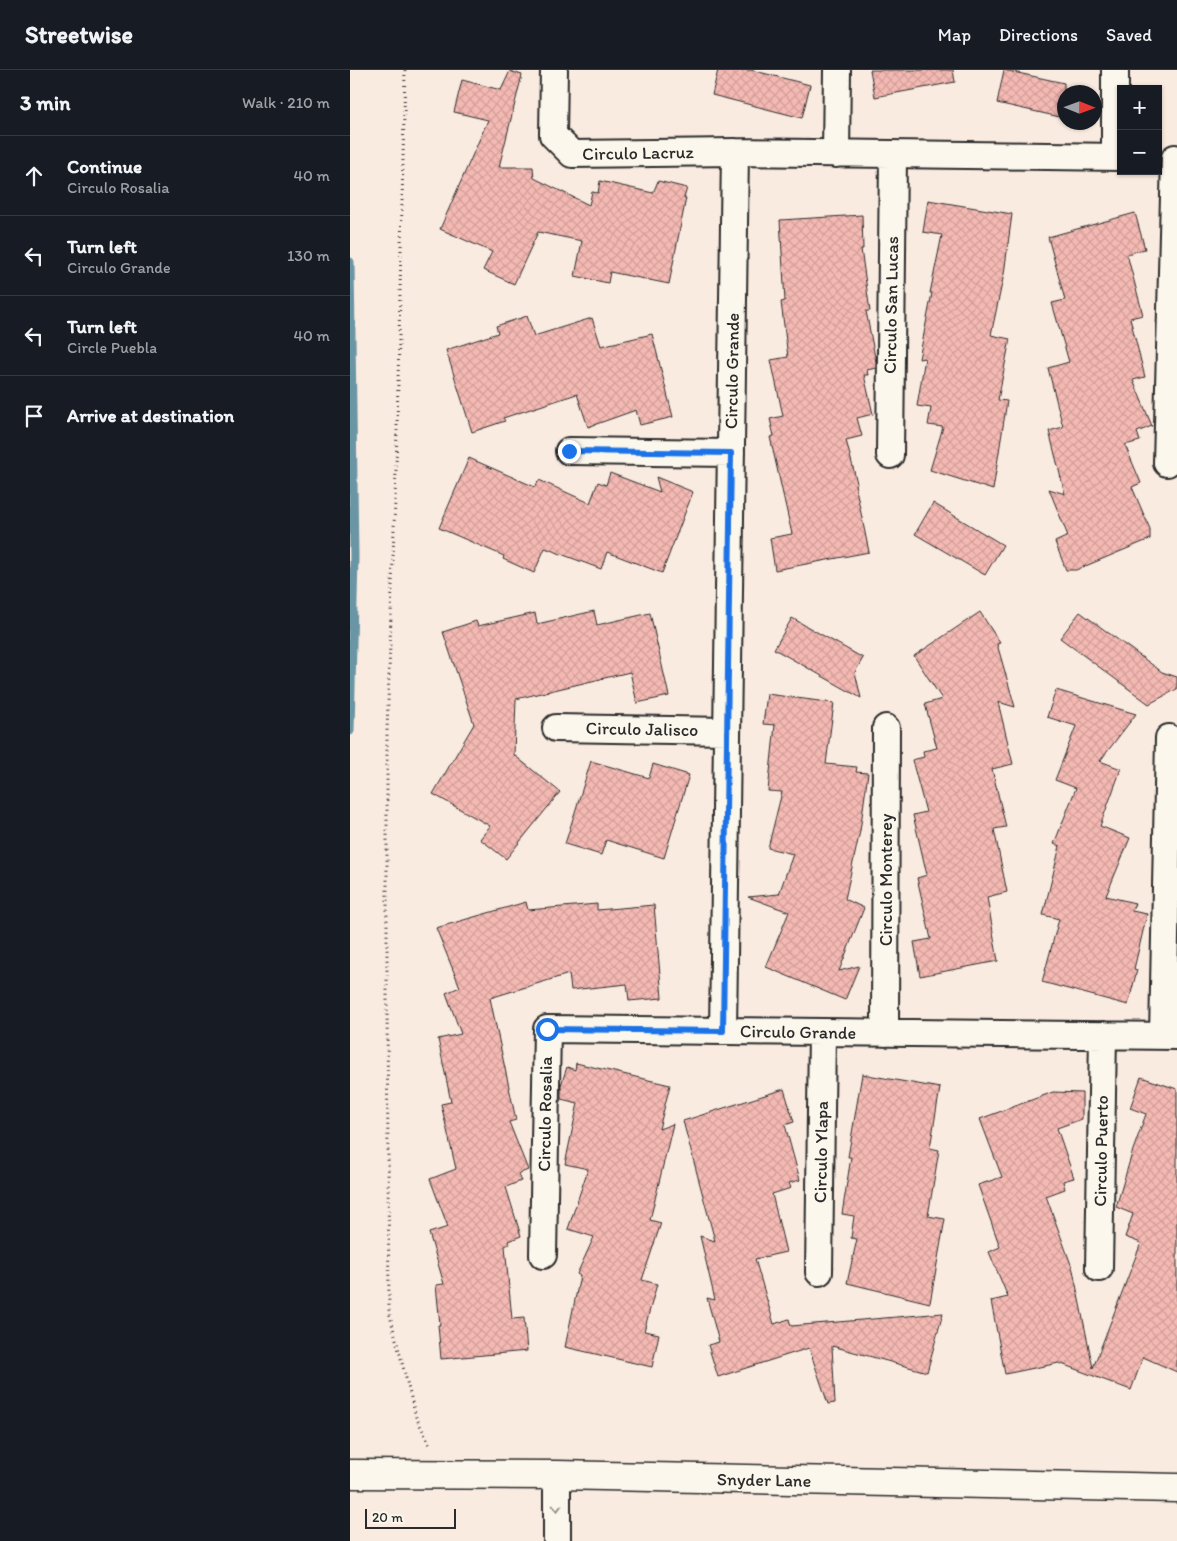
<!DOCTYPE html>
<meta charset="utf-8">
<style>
body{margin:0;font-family:Itim,sans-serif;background:#20242c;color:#f1f3f6}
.controls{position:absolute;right:15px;top:15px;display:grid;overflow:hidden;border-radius:0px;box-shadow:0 1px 4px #0004}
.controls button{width:45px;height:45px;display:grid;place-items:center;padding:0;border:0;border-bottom:1px solid #363941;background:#171b24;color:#f1f3f6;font:25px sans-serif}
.compass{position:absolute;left:707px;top:15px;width:45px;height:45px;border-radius:50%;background:#171b24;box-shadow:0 1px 4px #0004;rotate:91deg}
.scale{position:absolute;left:15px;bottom:12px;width:91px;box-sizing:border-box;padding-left:5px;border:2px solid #2b2b2b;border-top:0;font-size:14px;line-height:18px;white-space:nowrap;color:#2b2b2b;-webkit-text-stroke:4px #fbf7ec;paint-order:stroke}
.stop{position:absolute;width:15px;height:15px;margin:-11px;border:4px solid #1a73e8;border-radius:50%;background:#fff}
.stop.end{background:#1a73e8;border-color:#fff;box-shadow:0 1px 5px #0008}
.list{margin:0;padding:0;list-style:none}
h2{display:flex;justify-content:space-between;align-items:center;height:65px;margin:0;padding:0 20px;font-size:21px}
h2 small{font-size:16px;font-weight:400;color:#9ea1a6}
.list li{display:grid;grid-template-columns:32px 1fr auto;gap:15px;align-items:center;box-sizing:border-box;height:80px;padding:0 20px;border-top:1px solid #363941}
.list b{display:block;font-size:19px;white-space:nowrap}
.list p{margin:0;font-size:16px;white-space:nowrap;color:#9ea1a6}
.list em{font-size:16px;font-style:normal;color:#9ea1a6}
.icon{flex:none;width:28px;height:28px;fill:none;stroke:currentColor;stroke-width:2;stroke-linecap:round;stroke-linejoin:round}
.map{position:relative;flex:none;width:827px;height:1471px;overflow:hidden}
header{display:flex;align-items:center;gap:30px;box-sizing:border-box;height:70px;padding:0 25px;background:#171b24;border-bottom:1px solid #363941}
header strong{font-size:24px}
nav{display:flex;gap:28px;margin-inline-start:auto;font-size:18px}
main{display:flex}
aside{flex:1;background:#171b24}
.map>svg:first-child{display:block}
</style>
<header>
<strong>Streetwise</strong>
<nav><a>Map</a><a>Directions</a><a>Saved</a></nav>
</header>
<main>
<aside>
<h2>3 min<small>Walk · 210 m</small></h2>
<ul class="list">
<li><svg class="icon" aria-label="ahead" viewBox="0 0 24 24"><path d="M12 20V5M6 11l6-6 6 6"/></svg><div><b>Continue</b><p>Circulo Rosalia</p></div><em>40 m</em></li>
<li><svg class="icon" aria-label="left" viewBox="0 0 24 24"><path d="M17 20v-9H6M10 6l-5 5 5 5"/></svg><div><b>Turn left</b><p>Circulo Grande</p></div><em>130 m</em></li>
<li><svg class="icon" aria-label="left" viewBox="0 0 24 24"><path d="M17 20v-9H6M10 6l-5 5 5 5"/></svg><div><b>Turn left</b><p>Circle Puebla</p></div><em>40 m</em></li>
<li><svg class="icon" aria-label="arrive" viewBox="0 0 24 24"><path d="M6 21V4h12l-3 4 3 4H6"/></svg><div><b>Arrive at destination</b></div></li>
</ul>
</aside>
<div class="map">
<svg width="827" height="1471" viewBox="0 0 827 1471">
<defs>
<pattern id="building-cross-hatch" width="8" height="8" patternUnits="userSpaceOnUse" patternTransform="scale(1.25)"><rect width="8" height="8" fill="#f5b9b3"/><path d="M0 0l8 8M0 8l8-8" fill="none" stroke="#d29f9a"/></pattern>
</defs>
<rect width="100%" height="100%" fill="#faebe1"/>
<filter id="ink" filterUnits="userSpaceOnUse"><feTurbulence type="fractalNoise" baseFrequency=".02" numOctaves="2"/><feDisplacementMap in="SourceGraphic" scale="10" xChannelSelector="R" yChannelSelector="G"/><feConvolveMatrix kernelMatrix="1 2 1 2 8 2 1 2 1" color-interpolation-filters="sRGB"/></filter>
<g filter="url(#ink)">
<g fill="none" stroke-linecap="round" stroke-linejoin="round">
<path stroke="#6995a4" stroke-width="9" d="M 0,192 L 4,487 L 0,661"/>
</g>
<path fill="url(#building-cross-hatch)" stroke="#2b2b2b" d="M 368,0 L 401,0 L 460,15 L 452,48 L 362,25 Z
M 520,0 L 603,0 L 605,12 L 525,27 Z
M 654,0 L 714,13 L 714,48 L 647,33 Z
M 160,1 L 172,5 L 149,97 L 183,97 L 184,108 L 239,135 L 242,122 L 248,123 L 250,111 L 303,123 L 308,111 L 337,118 L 334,128 L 336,128 L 319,214 L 260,202 L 258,213 L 225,206 L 232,171 L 188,162 L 164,214 L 133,200 L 142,182 L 90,159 L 138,50 L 104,42 L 112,10 L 151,20 Z
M 578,130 L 662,144 L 654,204 L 641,265 L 660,269 L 648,330 L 657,331 L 643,420 L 580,400 L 593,357 L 578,355 L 581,338 L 567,336 L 575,288 L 569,289 L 582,223 L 580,223 L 592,165 L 573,162 Z
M 785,143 L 795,179 L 777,184 L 793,245 L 780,248 L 795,307 L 783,310 L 802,356 L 787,362 L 790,371 L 775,375 L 791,413 L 782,417 L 800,459 L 800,469 L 726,500 L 716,500 L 705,472 L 718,466 L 699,419 L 715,424 L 699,361 L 713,357 L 698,298 L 719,292 L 702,233 L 715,230 L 698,167 Z
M 512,145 L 513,179 L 511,179 L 520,241 L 516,241 L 526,292 L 526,298 L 517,300 L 518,305 L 514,305 L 523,344 L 507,348 L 512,366 L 496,370 L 507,413 L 505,414 L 519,482 L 425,500 L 420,468 L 442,464 L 420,367 L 424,366 L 420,349 L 433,346 L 421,290 L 438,287 L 431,232 L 435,231 L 430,150 Z
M 177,246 L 184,266 L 242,248 L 251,276 L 302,264 L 323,347 L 290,355 L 286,340 L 238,357 L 227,324 L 153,348 L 155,351 L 122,362 L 96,280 L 148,263 L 146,256 Z
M 119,388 L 185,417 L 189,410 L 240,433 L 248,412 L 256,415 L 260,403 L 310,422 L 306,407 L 343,422 L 312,503 L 257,482 L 251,499 L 195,478 L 184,503 L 153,489 L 154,486 L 89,458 Z
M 583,433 L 653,475 L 635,505 L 565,464 Z
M 244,541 L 247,555 L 300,543 L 319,626 L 287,633 L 280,602 L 166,629 L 164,685 L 210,722 L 156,789 L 130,769 L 140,756 L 83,724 L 124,654 L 93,562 L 126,551 L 128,556 L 185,543 L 187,554 Z
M 630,542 L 650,573 L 647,574 L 665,637 L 648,632 L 663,694 L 642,699 L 656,757 L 644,759 L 657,822 L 637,827 L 648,891 L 570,906 L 564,872 L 581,869 L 567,808 L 577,805 L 563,745 L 576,742 L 562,690 L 574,687 L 573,681 L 587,678 L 575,634 L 592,629 L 564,586 Z
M 730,542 L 812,602 L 827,607 L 827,619 L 799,634 L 710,568 Z
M 442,548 L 513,588 L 505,602 L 511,628 L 424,579 Z
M 706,620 L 786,644 L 750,691 L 771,699 L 750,756 L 780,768 L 756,826 L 785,833 L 782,841 L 797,844 L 784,899 L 787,900 L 778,935 L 692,912 L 709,849 L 693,845 L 710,776 L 704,774 L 726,718 L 705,710 L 726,656 L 697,647 Z
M 417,624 L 484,633 L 476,694 L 507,697 L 506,702 L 518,703 L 510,761 L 495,829 L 514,838 L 489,901 L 509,896 L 495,930 L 416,897 L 439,842 L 398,827 L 429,824 L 443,784 L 418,778 L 432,722 L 418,721 L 425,655 L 413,654 Z
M 241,691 L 299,708 L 303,694 L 339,705 L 314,788 L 256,770 L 251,785 L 215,774 Z
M 176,832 L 178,840 L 247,834 L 247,840 L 304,835 L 312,928 L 279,931 L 277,914 L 221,920 L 219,904 L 140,928 L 166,1050 L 159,1052 L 178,1100 L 168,1104 L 171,1111 L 156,1117 L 171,1166 L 158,1171 L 159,1174 L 155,1176 L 162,1249 L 174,1248 L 177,1281 L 91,1289 L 88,1255 L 90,1255 L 86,1215 L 94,1214 L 79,1163 L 98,1157 L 80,1109 L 106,1099 L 91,1034 L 101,1032 L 88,969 L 111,964 L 96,923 L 110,917 L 86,858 Z
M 226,993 L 320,1015 L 309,1059 L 323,1054 L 300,1150 L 311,1153 L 292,1210 L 307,1214 L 294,1261 L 309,1264 L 302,1297 L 215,1277 L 230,1206 L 227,1204 L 244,1167 L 218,1159 L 238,1099 L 215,1094 L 228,1033 L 211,1029 L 211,1015 L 217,997 L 225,1000 Z
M 512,1004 L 590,1018 L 580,1078 L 589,1080 L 578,1146 L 595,1149 L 580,1233 L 497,1213 L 507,1169 L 501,1168 L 504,1146 L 492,1144 L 501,1087 L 498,1087 Z
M 791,1007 L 827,1019 L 827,1302 L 793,1287 L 781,1320 L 709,1293 L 655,1304 L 641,1231 L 658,1227 L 639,1182 L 650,1177 L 628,1115 L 652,1107 L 630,1049 L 703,1022 L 732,1023 L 732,1049 L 707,1058 L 724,1108 L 713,1111 L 715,1119 L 696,1126 L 723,1200 L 743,1298 L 791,1173 L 775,1167 L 783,1144 L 766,1137 L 783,1080 L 796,1044 L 780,1038 Z
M 434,1019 L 444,1052 L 435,1055 L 450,1110 L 439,1113 L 441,1118 L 422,1124 L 436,1182 L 405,1189 L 424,1254 L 439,1249 L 441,1256 L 593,1243 L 577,1302 L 482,1276 L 485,1333 L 478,1334 L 459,1278 L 368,1307 L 358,1275 L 369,1272 L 357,1228 L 365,1230 L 350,1166 L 365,1171 L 333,1051 Z"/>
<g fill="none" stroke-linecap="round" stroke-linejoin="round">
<defs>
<path id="minor" d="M 204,0 L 203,65 L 222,84 L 385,82 L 771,87
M 486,84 L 487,0
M 765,87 L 765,0
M 219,381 L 381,383
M 540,385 L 543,85
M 817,393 L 825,88
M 206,658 L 377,661
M 373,961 L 385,82
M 535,963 L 536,658
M 813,966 L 819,668
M 193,1185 L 197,959 L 827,966
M 749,1198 L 753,965
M 469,1202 L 472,962
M 207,1405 L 207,1471"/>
<path id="tertiary" d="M 0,1404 L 207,1405 L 827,1418"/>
</defs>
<use href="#minor" stroke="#2b2b2b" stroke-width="30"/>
<use href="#tertiary" stroke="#2b2b2b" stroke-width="31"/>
<path stroke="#2b2b2b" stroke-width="3" stroke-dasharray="1 4" stroke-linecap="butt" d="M 55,0 L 46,400 L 37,661 L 37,937 L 39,1242 L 66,1347 L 80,1375"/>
<use href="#minor" stroke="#fbf7ec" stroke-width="26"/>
<use href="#tertiary" stroke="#fbf7ec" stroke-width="28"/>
</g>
<defs><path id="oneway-chevron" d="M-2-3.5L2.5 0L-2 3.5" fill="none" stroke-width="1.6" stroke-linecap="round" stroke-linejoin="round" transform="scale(1.25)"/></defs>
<use stroke="#93918c" href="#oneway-chevron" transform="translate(207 1438) rotate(90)"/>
</g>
<g fill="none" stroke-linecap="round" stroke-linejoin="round" filter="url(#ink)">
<path stroke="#1a73e8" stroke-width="6" d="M 197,959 L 373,961 L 381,383 L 219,381"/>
</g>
<g text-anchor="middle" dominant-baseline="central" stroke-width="4" stroke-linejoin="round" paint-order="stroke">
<g font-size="18" fill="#2b2b2b" stroke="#fbf7ec">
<text transform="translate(288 83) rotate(-1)">Circulo Lacruz</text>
<text transform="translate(541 235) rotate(-89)">Circulo San Lucas</text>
<text transform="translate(382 301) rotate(-89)">Circulo Grande</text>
<text transform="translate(292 659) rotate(1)">Circulo Jalisco</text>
<text transform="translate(536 810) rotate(-90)">Circulo Monterey</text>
<text transform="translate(448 962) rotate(1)">Circulo Grande</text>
<text transform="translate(195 1044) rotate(-89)">Circulo Rosalia</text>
<text transform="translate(751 1081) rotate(-89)">Circulo Puerto</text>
<text transform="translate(471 1082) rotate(-89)">Circulo Ylapa</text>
<text transform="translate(414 1410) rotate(1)">Snyder Lane</text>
</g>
</g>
</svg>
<div class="controls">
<button>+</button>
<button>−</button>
</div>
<svg class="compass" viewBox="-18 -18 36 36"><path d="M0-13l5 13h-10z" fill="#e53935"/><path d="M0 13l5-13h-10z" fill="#9ea1a6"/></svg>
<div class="scale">20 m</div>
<div class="stop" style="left:197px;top:959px"></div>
<div class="stop end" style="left:219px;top:381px"></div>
</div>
</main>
